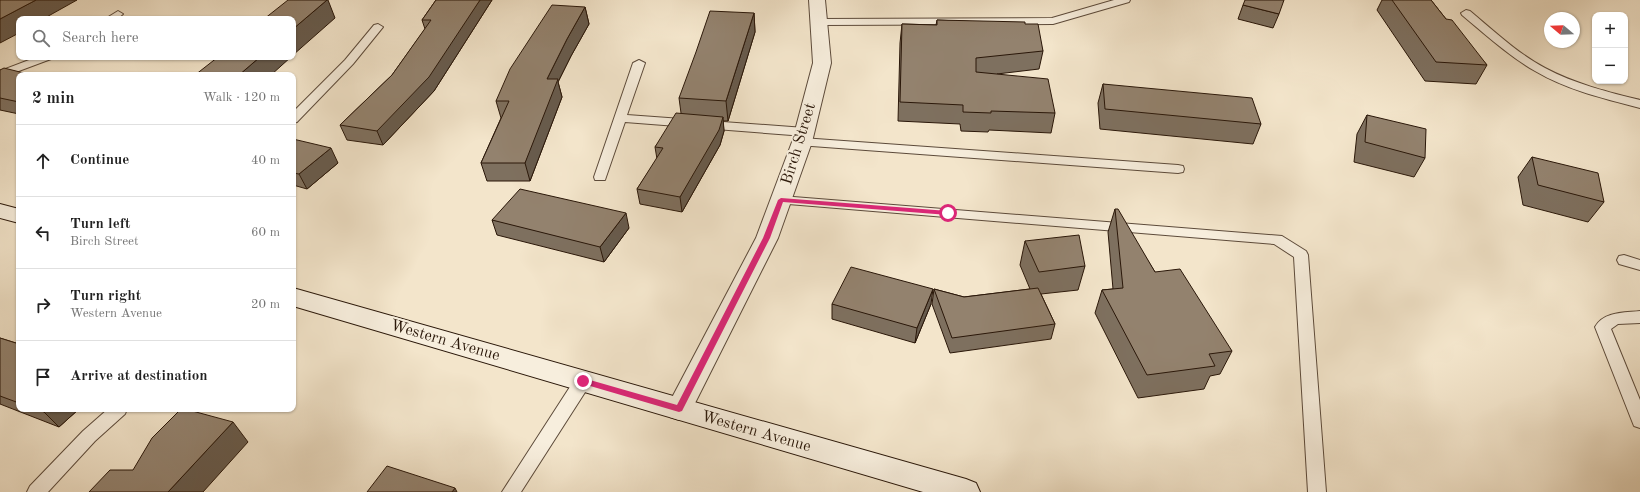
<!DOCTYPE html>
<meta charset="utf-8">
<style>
body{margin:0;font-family:"Old Standard TT",serif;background:#f2f2f2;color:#222}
.controls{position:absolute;right:12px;top:12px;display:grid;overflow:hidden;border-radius:8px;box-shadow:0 1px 3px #0004}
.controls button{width:36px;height:36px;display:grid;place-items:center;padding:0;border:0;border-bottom:1px solid #e0e0e0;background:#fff;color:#222;font:20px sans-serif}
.compass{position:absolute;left:1544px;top:12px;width:36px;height:36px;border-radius:50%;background:#fff;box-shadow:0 1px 3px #0004;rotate:289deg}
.stop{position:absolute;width:12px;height:12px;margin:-9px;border:3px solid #db2777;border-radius:50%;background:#fff}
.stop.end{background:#db2777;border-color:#fff;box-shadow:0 1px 4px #0008}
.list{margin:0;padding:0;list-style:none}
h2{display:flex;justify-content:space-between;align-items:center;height:52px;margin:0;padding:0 16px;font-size:17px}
h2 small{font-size:13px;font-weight:400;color:#767676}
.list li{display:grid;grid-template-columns:26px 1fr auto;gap:12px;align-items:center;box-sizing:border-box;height:72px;padding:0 16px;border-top:1px solid #e0e0e0}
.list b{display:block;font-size:15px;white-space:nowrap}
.list p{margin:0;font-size:13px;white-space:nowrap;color:#767676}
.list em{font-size:13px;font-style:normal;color:#767676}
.icon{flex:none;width:22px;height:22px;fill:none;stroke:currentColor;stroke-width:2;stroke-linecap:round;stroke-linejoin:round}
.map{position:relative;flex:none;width:1640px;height:492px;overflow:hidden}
.search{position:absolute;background:#fff;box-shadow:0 1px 3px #0004;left:16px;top:16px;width:280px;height:44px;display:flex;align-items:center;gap:10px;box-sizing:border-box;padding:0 14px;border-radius:8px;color:#767676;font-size:15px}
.panel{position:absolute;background:#fff;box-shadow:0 1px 3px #0004;left:16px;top:72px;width:280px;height:340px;border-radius:8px}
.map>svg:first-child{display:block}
</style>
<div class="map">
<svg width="1640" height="492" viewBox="0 0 1640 492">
<rect width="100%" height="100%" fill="#f3e5cb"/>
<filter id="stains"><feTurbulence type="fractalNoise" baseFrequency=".005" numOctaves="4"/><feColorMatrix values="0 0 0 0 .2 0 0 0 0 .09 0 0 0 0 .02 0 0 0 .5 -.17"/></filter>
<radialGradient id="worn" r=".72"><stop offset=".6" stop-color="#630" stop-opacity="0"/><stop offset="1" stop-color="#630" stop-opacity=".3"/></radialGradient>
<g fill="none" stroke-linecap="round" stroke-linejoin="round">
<defs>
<path id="service" d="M 1114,0 L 1130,0 L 1129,2 L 1053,24 L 819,25 L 814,22 L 819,19 L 1052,18 Z
M 1466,10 L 1470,11 C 1494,31 1517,53 1545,68 C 1575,84 1608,92 1640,100 L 1640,108 C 1605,99 1567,90 1535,71 C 1509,56 1486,35 1462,15 L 1461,13 Z
M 118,11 L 123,14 L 117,19 L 105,19 Z
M 378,24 L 383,27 L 353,64 L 297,122 L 293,123 L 293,112 L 345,60 L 374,25 Z
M 37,57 L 52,57 L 51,59 L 0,78 L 0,71 Z
M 639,60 L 645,63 L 627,115 L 805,128 L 811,132 L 805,136 L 625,122 L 606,177 L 605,180 L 595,180 L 594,177 L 633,63 Z
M 802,138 L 1178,165 L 1183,166 L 1184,169 L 1183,172 L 1178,173 L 798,145 L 796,142 Z
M 781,196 L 1282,236 L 1306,251 L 1308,255 L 1326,492 L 1308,492 L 1294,257 L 1274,244 L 776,203 L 774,200 L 776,197 Z
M 1624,255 L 1640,260 L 1640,270 L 1619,264 L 1617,260 L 1619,256 Z
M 1640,311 L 1640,323 L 1618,324 L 1611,329 L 1640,400 L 1640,428 L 1634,426 L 1632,421 L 1595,327 C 1604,311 1625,313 1640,311 Z
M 583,374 L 589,376 L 591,381 L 589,386 L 521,492 L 502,492 L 577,376 Z
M 108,409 L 127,409 L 125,414 L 95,441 L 48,492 L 27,492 L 30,486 L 83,431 Z"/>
<path id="minor" d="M 809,0 L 825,0 L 831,63 L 812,142 L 778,238 L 688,417 L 679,420 L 670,417 L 666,409 L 756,238 L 792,142 L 813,63 Z"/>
<path id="secondary" d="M 0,204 L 19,209 L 19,223 L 0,218 Z
M 293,288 L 966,479 L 976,483 L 980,492 L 923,492 L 293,306 Z"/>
</defs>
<use href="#service" stroke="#5c4a3a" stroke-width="2"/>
<use href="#minor" stroke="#5c4a3a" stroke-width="2"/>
<use href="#secondary" stroke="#2a1709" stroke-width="2"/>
<use href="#service" fill="#f7eedd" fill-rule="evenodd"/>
<use href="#minor" fill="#f7eedd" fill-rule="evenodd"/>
<use href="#secondary" fill="#f7eedd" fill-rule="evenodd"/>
</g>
<path fill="#7e705f" stroke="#2a1709" d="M 436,0 L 492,0 L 434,91 L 383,145 L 347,140 L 340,125 L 392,75 L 425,29 L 422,20 Z
M 1382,0 L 1431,0 L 1446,19 L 1487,65 L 1476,84 L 1425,81 L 1377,10 Z
M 1243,5 L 1279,14 L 1273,28 L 1238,19 Z
M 585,7 L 589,24 L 571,56 L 558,82 L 562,97 L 530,181 L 487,181 L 481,163 L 501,118 L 496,101 Z
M 754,13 L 755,32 L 728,121 L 723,121 L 724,131 L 720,145 L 682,212 L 640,204 L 637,189 L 657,159 L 655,147 L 681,113 L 679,98 Z
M 937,20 L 1025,24 L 1043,51 L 1039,69 L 997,74 L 1055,113 L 1051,133 L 989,130 L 988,132 L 961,131 L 960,124 L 898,121 L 900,43 L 902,24 L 936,25 Z
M 0,70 L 19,75 L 19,114 L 0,110 Z
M 1103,84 L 1261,124 L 1253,144 L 1100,129 L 1098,103 Z
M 1367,115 L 1425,158 L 1414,177 L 1354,162 L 1357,134 Z
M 293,139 L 338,163 L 307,189 L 293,185 Z
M 1532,157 L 1604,202 L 1588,222 L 1523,205 L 1518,177 Z
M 1115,209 L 1155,272 L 1232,351 L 1220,374 L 1210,376 L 1204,389 L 1138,398 L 1095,313 L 1102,290 L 1113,289 L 1108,232 Z
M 492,220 L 629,228 L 604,262 L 497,235 Z
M 1025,241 L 1085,266 L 1078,290 L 1041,294 L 1055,324 L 1051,339 L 950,353 L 932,304 L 934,289 L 964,297 L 1030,289 L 1020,265 Z
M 832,304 L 931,304 L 915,343 L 832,319 Z
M 0,338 L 19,344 L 19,409 L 79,409 L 59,427 L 0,404 Z"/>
<path fill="#675b4d" stroke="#2a1709" d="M 36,0 L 77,0 L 43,19 L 19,19 L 19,33 L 0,43 L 0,19 Z
M 327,0 L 328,0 L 335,18 L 293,55 L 293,29 Z
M 480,0 L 492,0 L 434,91 L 383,145 L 377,131 Z
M 585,7 L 589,24 L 571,56 L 558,82 L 562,97 L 530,181 L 525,163 L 547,79 L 567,39 Z
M 754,13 L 755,32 L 728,121 L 726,101 Z
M 260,57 L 291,57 L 271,75 L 239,75 Z
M 723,117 L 724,131 L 720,145 L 682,212 L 680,197 Z
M 331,148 L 338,163 L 307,189 L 299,174 Z
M 626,213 L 629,228 L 604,262 L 600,247 Z
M 933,289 L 931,304 L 915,343 L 917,328 Z
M 47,409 L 79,409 L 59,427 L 44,412 Z
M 233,422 L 248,442 L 203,492 L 168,492 Z
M 455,488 L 457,492 L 452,492 Z"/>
<path fill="#93826e" stroke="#2a1709" d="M 0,0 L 36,0 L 0,19 Z
M 288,0 L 327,0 L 293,29 L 293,19 L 264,19 Z
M 436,0 L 480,0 L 429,77 L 377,131 L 340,125 L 392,75 L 431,20 L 422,20 Z
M 1245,0 L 1284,0 L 1279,14 L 1243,5 Z
M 1392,0 L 1431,0 L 1446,19 L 1452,20 L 1487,65 L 1436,62 Z
M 552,5 L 585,7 L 567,39 L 547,79 L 558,79 L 525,163 L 481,163 L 509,101 L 496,101 L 510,69 Z
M 710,11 L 754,13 L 726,101 L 679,98 L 696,52 Z
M 937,20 L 1025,22 L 1025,24 L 1038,24 L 1043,51 L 976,58 L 976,72 L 1048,79 L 1055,113 L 991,111 L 991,113 L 963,112 L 963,105 L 900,102 L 902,24 L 937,25 Z
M 218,57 L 260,57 L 239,75 L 195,75 Z
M 4,68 L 32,75 L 19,75 L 19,102 L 0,98 L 0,70 Z
M 1103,84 L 1252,98 L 1261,124 L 1105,109 Z
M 676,113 L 723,117 L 719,130 L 680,197 L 637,189 L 663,148 L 655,147 Z
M 1367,115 L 1426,129 L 1425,158 L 1365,142 Z
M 293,139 L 331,148 L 299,174 L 293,173 Z
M 1532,157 L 1598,173 L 1604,202 L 1538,185 Z
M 520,189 L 626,213 L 600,247 L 492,220 Z
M 1115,209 L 1118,209 L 1155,272 L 1180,269 L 1232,351 L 1209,354 L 1215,366 L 1147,375 L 1102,290 L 1123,288 Z
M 1079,235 L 1085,266 L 1039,272 L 1025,241 Z
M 851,267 L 933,289 L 917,328 L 832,304 Z
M 1038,288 L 1055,324 L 952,338 L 934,289 L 964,297 Z
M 0,338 L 19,344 L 19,403 L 0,396 Z
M 35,409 L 47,409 L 44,412 Z
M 181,409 L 185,409 L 233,422 L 168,492 L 89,492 L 110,470 L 133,470 L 152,438 Z
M 387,466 L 455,488 L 452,492 L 367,492 Z"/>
<path fill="#db2777" d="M 781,198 L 948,211 L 951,213 L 948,215 L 783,202 L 770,238 L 682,411 L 679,412 L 580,383 L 580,379 L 583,378 L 677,405 L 763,238 L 778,200 Z"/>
<g text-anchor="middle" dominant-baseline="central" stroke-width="4" stroke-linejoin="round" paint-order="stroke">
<g font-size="16" fill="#2a1709" stroke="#f7eedd">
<text transform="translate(799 144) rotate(-73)">Birch Street</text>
<text transform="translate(445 341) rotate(16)">Western Avenue</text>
<text transform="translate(756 432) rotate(16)">Western Avenue</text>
</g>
</g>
<rect width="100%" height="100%" filter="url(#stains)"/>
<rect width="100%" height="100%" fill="url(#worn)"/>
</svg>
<div class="controls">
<button>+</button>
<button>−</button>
</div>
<svg class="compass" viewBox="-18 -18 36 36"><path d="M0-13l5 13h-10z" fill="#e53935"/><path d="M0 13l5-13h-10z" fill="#767676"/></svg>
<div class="stop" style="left:948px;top:213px"></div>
<div class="stop end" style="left:583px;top:381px"></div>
<div class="search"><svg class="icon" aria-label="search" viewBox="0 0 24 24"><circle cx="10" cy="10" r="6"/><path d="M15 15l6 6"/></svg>Search here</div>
<section class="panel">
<h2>2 min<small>Walk · 120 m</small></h2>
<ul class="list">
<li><svg class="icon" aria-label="ahead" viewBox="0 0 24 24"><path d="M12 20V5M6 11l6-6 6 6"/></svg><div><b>Continue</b></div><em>40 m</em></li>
<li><svg class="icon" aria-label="left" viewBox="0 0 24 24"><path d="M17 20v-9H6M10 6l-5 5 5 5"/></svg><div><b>Turn left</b><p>Birch Street</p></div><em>60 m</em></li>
<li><svg class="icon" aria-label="right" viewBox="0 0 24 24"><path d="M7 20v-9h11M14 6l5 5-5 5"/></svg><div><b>Turn right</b><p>Western Avenue</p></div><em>20 m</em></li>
<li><svg class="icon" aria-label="arrive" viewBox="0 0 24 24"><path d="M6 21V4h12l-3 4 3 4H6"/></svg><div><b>Arrive at destination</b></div></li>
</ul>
</section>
</div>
